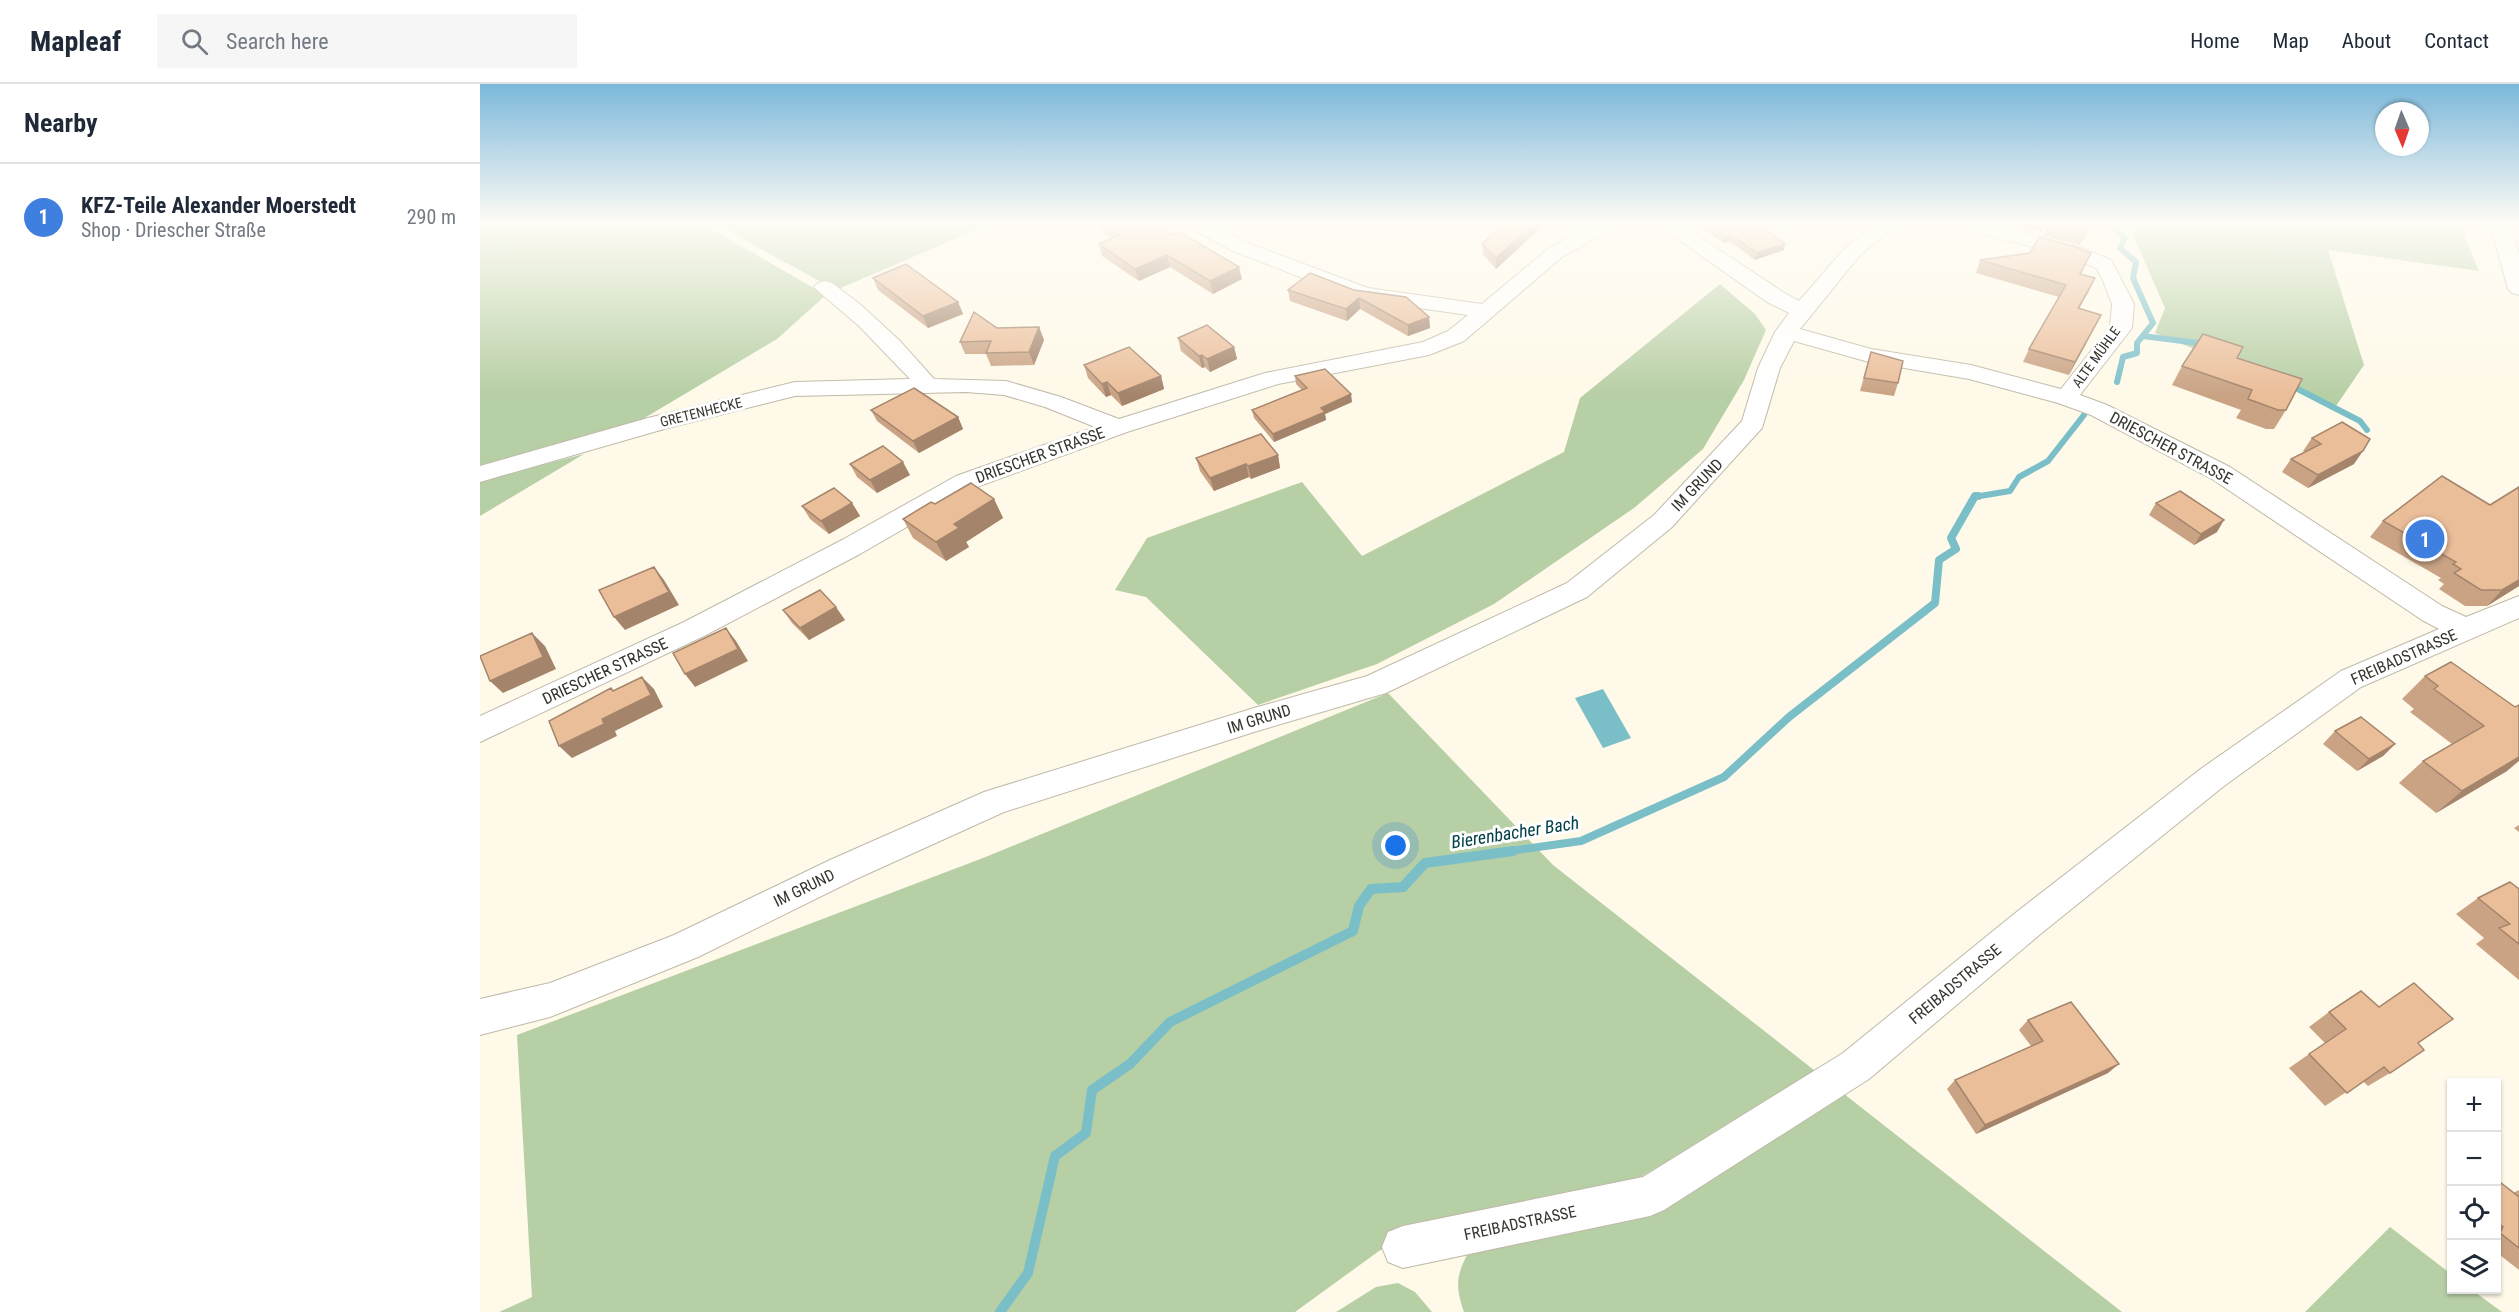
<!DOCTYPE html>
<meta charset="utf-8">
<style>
body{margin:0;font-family:"Roboto Condensed",sans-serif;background:#f6f6f7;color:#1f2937}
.controls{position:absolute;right:18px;bottom:18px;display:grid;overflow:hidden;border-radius:0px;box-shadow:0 2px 4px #0004}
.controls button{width:54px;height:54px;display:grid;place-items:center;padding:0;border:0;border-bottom:2px solid #e0e1e3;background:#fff;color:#1f2937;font:30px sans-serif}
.compass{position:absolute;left:1895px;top:18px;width:54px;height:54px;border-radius:50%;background:#fff;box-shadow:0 2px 4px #0004;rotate:178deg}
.you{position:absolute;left:916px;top:762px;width:21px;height:21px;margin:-15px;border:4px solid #fff;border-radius:50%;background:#1a73e8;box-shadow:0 0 0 9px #1a73e833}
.badge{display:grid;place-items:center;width:39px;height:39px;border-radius:50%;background:#0b8043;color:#fff;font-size:20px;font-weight:700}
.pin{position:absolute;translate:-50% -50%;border:3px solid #fff;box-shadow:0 2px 6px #0006}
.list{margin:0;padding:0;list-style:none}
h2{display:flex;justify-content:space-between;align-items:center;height:78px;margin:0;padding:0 24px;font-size:26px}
h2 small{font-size:20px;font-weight:400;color:#747a83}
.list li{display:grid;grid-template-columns:39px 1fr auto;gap:18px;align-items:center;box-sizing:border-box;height:108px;padding:0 24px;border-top:2px solid #e0e1e3}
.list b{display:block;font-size:22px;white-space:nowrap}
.list p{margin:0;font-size:20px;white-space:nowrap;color:#747a83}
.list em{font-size:20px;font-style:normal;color:#747a83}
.icon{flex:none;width:33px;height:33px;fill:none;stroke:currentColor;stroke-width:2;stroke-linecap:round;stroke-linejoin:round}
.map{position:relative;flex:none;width:2039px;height:1228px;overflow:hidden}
header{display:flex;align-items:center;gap:36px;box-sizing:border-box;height:84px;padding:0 30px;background:#fff;border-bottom:2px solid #e0e1e3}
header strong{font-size:28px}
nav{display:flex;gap:33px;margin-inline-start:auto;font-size:21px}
.search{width:420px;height:54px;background:#f6f6f7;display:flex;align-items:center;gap:15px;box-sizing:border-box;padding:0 21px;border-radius:0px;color:#747a83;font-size:22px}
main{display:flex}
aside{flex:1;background:#fff}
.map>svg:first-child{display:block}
</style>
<header>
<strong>Mapleaf</strong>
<div class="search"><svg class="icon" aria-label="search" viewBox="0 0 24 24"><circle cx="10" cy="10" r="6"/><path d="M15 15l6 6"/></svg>Search here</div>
<nav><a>Home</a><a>Map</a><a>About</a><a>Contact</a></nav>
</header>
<main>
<aside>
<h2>Nearby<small></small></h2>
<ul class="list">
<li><span class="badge" style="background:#3f7fe0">1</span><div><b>KFZ-Teile Alexander Moerstedt</b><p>Shop · Driescher Straße</p></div><em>290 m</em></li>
</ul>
</aside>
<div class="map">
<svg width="2039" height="1228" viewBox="0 0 2039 1228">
<rect width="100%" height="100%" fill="#fef9e8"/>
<path fill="#b7cfa5" d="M 0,139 L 221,139 L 346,211 L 297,255 L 141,348 L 0,383 Z
M 238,139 L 512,139 L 356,206 L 268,158 Z
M 1648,139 L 1793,139 L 1820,143 L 1820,139 L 1989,139 L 1984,151 L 1999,187 L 1848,166 L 1884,281 L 1856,322 L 1675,249 L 1685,224 Z
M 1240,200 L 1275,230 L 1286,246 L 1264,296 L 1223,365 L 1154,424 L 1014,520 L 897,580 L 778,621 L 666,513 L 635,506 L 667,454 L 822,398 L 882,472 L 1084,368 L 1100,314 Z
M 104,370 L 0,432 L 0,397 Z
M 908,609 L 1073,781 L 1339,990 L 1152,1098 L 939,1148 L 899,1167 L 815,1228 L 19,1228 L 52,1213 L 37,951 L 503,774 Z
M 1359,1006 L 1642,1228 L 984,1228 C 975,1201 976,1192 989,1167 L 1041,1153 Z
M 1910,1143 L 1971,1190 L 1972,1206 L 1992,1206 L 2022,1228 L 1825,1228 Z
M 918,1199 L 935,1208 L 952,1228 L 856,1228 L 896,1203 Z"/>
<path fill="#7abfc8" d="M 1123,605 L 1151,654 L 1123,664 L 1095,614 Z"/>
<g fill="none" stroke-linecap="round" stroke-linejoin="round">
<path stroke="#7abfc8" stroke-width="6" d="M 1663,252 L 1726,260
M 1637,298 L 1643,273 L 1657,269 L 1657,259 L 1673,239 L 1653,194 L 1656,178 L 1640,164 L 1645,154 L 1635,145 L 1638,139
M 1808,300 L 1880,337 L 1887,346
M 1494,413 L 1530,407 L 1539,393 L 1568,377 L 1604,331"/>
<path stroke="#7abfc8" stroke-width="8" d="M 1023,768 L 1101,757 L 1244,693 L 1309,633 L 1455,519 L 1459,476 L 1476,465 L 1471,454 L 1495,412 L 1498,412"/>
<path stroke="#7abfc8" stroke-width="10" d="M 520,1228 L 548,1189 L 575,1072 L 606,1049 L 612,1006 L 650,980 L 690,938 L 873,847 L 879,822 L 891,805 L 923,803 L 945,779 L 1033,767"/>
<defs>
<path id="street" d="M 706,139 L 730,139 L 765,158 L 888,204 L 1002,220 L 1068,165 L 1114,139 L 1138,139 L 1135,143 L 1082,173 L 984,257 L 949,271 L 798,300 L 647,348 L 494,404 L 380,470 L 224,552 L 0,658 L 0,632 L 204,538 L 362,456 L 476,392 L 615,343 L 565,323 L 524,311 L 486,308 L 315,312 L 184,345 L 0,398 L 0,382 L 168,334 L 315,298 L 430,295 L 379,242 L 338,207 L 334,203 L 338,199 L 345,197 L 352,199 L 381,221 L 420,257 L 454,295 L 526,297 L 581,313 L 639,335 L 785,289 L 943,258 L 968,247 L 988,231 L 876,215 L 751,166 L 709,143 Z
M 1175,139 L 1198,139 L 1303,208 L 1319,217 L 1366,163 L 1397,139 L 1419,139 L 1380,171 L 1320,245 L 1391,265 L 1491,281 L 1581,305 L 1630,243 L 1632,220 L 1622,194 L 1616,184 L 1588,172 L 1498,149 L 1495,145 L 1498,141 L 1505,139 L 1602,164 L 1631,176 L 1654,220 L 1652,244 L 1600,311 L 1627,321 L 1750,383 L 1962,522 L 1986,533 L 2039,512 L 2039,534 L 1881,603 L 1744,702 L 1558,852 L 1389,995 L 1184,1126 L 1170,1132 L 923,1184 L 908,1178 L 902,1163 L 908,1148 L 923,1142 L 1163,1093 L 1363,969 L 1534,830 L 1722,684 L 1861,587 L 1959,545 L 1942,536 L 1732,395 L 1611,331 L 1578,319 L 1489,295 L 1389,278 L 1314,257 L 1300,284 L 1282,344 L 1192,443 L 1107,513 L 906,609 L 774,648 L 524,728 L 374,796 L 218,873 L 70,933 L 0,951 L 0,915 L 70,899 L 194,851 L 350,776 L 504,708 L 774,624 L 887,592 L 1087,499 L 1174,431 L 1262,337 L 1278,284 L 1295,248 L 1309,229 L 1287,218 Z
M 2010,139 L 2030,139 L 2039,170 L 2039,211 L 2032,209 L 2028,205 Z"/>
</defs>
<use href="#street" stroke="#beb9a9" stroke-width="2"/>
<use href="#street" fill="#fff" fill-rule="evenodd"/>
</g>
<path fill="#caa384" d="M 612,139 L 672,139 L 762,195 L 733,210 L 690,183 L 659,197 L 622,172 L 619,160 L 631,154 L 624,150 L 622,145 Z
M 1024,139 L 1066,139 L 1016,185 L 1003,170 L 1002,160 Z
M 1214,139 L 1276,139 L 1304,166 L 1275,176 L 1249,157 L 1244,159 Z
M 1526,139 L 1567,139 L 1561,148 Z
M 1569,139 L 1611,139 L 1600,161 L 1563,152 Z
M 1500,176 L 1605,182 L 1601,190 L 1609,207 L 1599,224 L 1621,231 L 1589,291 L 1543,278 L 1549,265 L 1579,213 L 1496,189 Z
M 393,194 L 478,218 L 483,230 L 448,244 L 398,206 Z
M 808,206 L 874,206 L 949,233 L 950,244 L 928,252 L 880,225 L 867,237 L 810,217 Z
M 559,243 L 564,256 L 554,281 L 511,282 L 506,270 L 485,270 L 480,258 L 517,244 Z
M 698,254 L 754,263 L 757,275 L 730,288 L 725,283 L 722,284 L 701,267 Z
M 1391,268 L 1418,299 L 1414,312 L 1380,307 Z
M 1757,274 L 1806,326 L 1794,345 L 1786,345 L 1756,334 L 1761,326 L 1692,301 L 1702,282 Z
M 604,281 L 681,292 L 684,305 L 642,322 L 631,311 L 626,313 L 608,294 Z
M 815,292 L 872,318 L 845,330 L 846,336 L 794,358 L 774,334 L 772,326 L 822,306 L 816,300 Z
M 391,326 L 478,333 L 483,345 L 439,369 L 397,337 Z
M 1832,354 L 1874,380 L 1828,404 L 1802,388 L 1811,375 L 1825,368 L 1823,367 Z
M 798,371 L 800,384 L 771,395 L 769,393 L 734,407 L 720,387 L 716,374 Z
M 370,380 L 430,391 L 397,409 L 377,393 Z
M 514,415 L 523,434 L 486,458 L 489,463 L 466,477 L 433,454 L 423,435 L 455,420 Z
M 372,419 L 380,432 L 349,450 L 330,435 L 322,422 Z
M 1676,419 L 1737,448 L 1714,461 L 1669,431 Z
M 1903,437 L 2039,502 L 2007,522 L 1985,522 L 1959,505 L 1964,500 L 1958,496 L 1961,494 L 1890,453 Z
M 303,526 L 365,536 L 329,556 L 312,539 Z
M 1971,578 L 2027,687 L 1956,729 L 1919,699 L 1943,677 L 1972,660 L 1930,628 L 1934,625 L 1922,615 L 1945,592 Z
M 1855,647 L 1915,660 L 1903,672 L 1877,687 L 1843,660 Z
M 2039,741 L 2039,748 L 2034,744 Z
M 2039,805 L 2039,896 L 1996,860 L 2004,854 L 1976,830 L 1998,814 Z
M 1849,928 L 1938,959 L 1910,989 L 1888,1002 L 1883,997 L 1845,1022 L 1809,984 L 1845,959 L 1829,943 Z
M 1548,936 L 1628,989 L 1496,1050 L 1467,1005 L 1475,996 L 1551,962 L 1539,946 Z
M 2016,1095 L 2033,1109 L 2039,1106 L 2039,1186 L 2016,1168 Z"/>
<path fill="#a4856c" d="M 1055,139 L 1066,139 L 1016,185 L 1016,174 Z
M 1611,139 L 1607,148 L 1600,161 L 1605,150 Z
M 1250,150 L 1249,157 L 1244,159 L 1245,152 Z
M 1305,160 L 1304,166 L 1275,176 L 1277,169 Z
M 687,171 L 690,183 L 659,197 L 655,185 Z
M 759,183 L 762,195 L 733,210 L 730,197 Z
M 1615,194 L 1609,207 L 1592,237 L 1598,224 Z
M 879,214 L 880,225 L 867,237 L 866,225 Z
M 478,218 L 483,230 L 448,244 L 443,232 Z
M 1621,231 L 1615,243 L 1589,291 L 1595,278 Z
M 949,233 L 950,244 L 928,252 L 928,241 Z
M 559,243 L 564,256 L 554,281 L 549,268 Z
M 754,263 L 757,275 L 730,288 L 727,275 Z
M 722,271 L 725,283 L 722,284 L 719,272 Z
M 681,292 L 684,305 L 642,322 L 638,309 Z
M 627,298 L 631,311 L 626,313 L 622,300 Z
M 871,310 L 872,318 L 845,330 L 846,336 L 794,358 L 793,350 L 841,324 Z
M 478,333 L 483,345 L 439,369 L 433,357 Z
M 1883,367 L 1874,380 L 1828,404 L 1838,391 Z
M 798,371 L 800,384 L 771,395 L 768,382 Z
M 423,378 L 430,391 L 397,409 L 390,396 Z
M 766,380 L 769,393 L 734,407 L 730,394 Z
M 514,415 L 523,434 L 486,458 L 489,463 L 466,477 L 456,458 L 474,440 Z
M 372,419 L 380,432 L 349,450 L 341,437 Z
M 1744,436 L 1737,448 L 1714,461 L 1721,450 Z
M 174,483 L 184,496 L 199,521 L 145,546 L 134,533 Z
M 2039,496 L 2039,502 L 2007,522 L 2022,506 Z
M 356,523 L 365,536 L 329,556 L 320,544 Z
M 246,544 L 256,557 L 268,577 L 215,603 L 205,590 Z
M 52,549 L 65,562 L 76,585 L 23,609 L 10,597 Z
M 162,593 L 174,605 L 183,623 L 135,647 L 137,652 L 92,674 L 79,662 Z
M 1915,660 L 1903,672 L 1877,687 L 1889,675 Z
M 2039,673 L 2039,677 L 2027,687 L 1956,729 L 1982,707 Z
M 1639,980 L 1628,989 L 1496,1050 L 1505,1041 Z"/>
<path fill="#ebbe9a" stroke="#a4856c" stroke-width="1.5" d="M 621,139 L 672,139 L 693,151 L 700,148 L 759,183 L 730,197 L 687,171 L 655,185 L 619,160 L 640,151 Z
M 1024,139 L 1055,139 L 1016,174 L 1002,160 Z
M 1224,139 L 1276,139 L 1305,160 L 1277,169 L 1250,150 L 1245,152 Z
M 1569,139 L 1611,139 L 1605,150 L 1568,140 Z
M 1559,153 L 1593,162 L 1611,169 L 1600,190 L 1615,194 L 1598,224 L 1621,231 L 1595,278 L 1549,265 L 1586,201 L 1500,176 L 1550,169 Z
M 426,180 L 478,218 L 443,232 L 393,194 Z
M 830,189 L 874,206 L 926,213 L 949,233 L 928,241 L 879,214 L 866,225 L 808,206 Z
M 494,228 L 517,244 L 559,243 L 549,268 L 506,269 L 511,257 L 480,258 Z
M 727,241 L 754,263 L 727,275 L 722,271 L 719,272 L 698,254 Z
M 1723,250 L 1763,263 L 1757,274 L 1822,295 L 1806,326 L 1798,326 L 1768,315 L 1772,306 L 1702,282 Z
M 649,263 L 681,292 L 638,309 L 627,298 L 622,300 L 604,281 Z
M 1391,268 L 1423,277 L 1418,299 L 1384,294 Z
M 845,285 L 871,310 L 841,324 L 845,328 L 793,350 L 772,326 L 827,304 L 815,292 Z
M 434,304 L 478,333 L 433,357 L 391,326 Z
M 1862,338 L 1890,355 L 1883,367 L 1838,391 L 1811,375 L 1841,360 L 1832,354 Z
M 781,350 L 798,371 L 768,382 L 766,380 L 730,394 L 716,374 Z
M 403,362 L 423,378 L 390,396 L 370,380 Z
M 1962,392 L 2010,421 L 2039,403 L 2039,496 L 2022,506 L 2001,506 L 1974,489 L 1981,485 L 1973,480 L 1976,478 L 1903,437 Z
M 491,399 L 514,415 L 474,440 L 479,444 L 456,458 L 423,435 L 451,418 L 455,420 Z
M 354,404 L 372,419 L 341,437 L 322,422 Z
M 1700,407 L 1744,436 L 1721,450 L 1676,419 Z
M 174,483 L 189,508 L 134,533 L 119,506 Z
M 340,506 L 356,523 L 320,544 L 303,526 Z
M 246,544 L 258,565 L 205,590 L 193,569 Z
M 52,549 L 63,573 L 10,597 L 0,572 Z
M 1971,578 L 2035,623 L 2039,621 L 2039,673 L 1982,707 L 1943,677 L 2004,642 L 1954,605 L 1958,602 L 1945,592 Z
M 162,593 L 171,611 L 122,635 L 124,640 L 79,662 L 69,637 L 131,604 L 133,607 Z
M 1881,633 L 1915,660 L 1889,675 L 1855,647 Z
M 2030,798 L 2039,805 L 2039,860 L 2019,844 L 2030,840 L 1998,814 Z
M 1934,899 L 1973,935 L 1938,959 L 1944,966 L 1910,989 L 1904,983 L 1867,1009 L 1829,970 L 1866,945 L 1849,928 L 1881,907 L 1899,923 Z
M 1591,918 L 1639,980 L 1505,1041 L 1475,996 L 1563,957 L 1548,936 Z
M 2016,1095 L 2039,1113 L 2039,1164 L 2020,1149 L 2023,1143 L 2016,1137 Z"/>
<linearGradient id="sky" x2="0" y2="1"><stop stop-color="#7cb8db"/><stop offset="0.45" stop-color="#fffcf5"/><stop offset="1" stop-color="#fffcf5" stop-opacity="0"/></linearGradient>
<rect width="2039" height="311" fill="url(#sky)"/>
<g text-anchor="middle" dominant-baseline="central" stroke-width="6" stroke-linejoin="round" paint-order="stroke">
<g font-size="14" fill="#36352e" stroke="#fff">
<text transform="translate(1616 273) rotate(-54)">ALTE MÜHLE</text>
<text transform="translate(221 328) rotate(-14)">GRETENHECKE</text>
</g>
<g font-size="16" fill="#36352e" stroke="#fff">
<text transform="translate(1691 364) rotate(28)">DRIESCHER STRASSE</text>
<text transform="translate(560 371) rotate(-20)">DRIESCHER STRASSE</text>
<text transform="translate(1217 401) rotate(-46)">IM GRUND</text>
<text transform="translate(1924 573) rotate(-24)">FREIBADSTRASSE</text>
<text transform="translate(125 587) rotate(-25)">DRIESCHER STRASSE</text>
<text transform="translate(779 635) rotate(-17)">IM GRUND</text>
<text transform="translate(324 804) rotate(-26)">IM GRUND</text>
<text transform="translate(1475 900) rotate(-40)">FREIBADSTRASSE</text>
<text transform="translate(1040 1139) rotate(-12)">FREIBADSTRASSE</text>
</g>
<g font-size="18" font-style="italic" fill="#004148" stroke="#fff">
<text transform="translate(1035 748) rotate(-9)">Bierenbacher Bach</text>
</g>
</g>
</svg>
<div class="controls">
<button>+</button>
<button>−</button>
<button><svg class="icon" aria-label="locate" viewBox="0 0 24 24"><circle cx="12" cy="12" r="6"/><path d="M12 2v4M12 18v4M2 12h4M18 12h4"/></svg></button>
<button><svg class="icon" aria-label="layers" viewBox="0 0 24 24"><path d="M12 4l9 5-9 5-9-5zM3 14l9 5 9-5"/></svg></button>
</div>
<svg class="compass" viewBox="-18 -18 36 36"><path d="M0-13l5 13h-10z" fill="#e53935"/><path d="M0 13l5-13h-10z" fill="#747a83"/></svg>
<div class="you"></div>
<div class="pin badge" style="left:1945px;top:455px;background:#3f7fe0">1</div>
</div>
</main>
